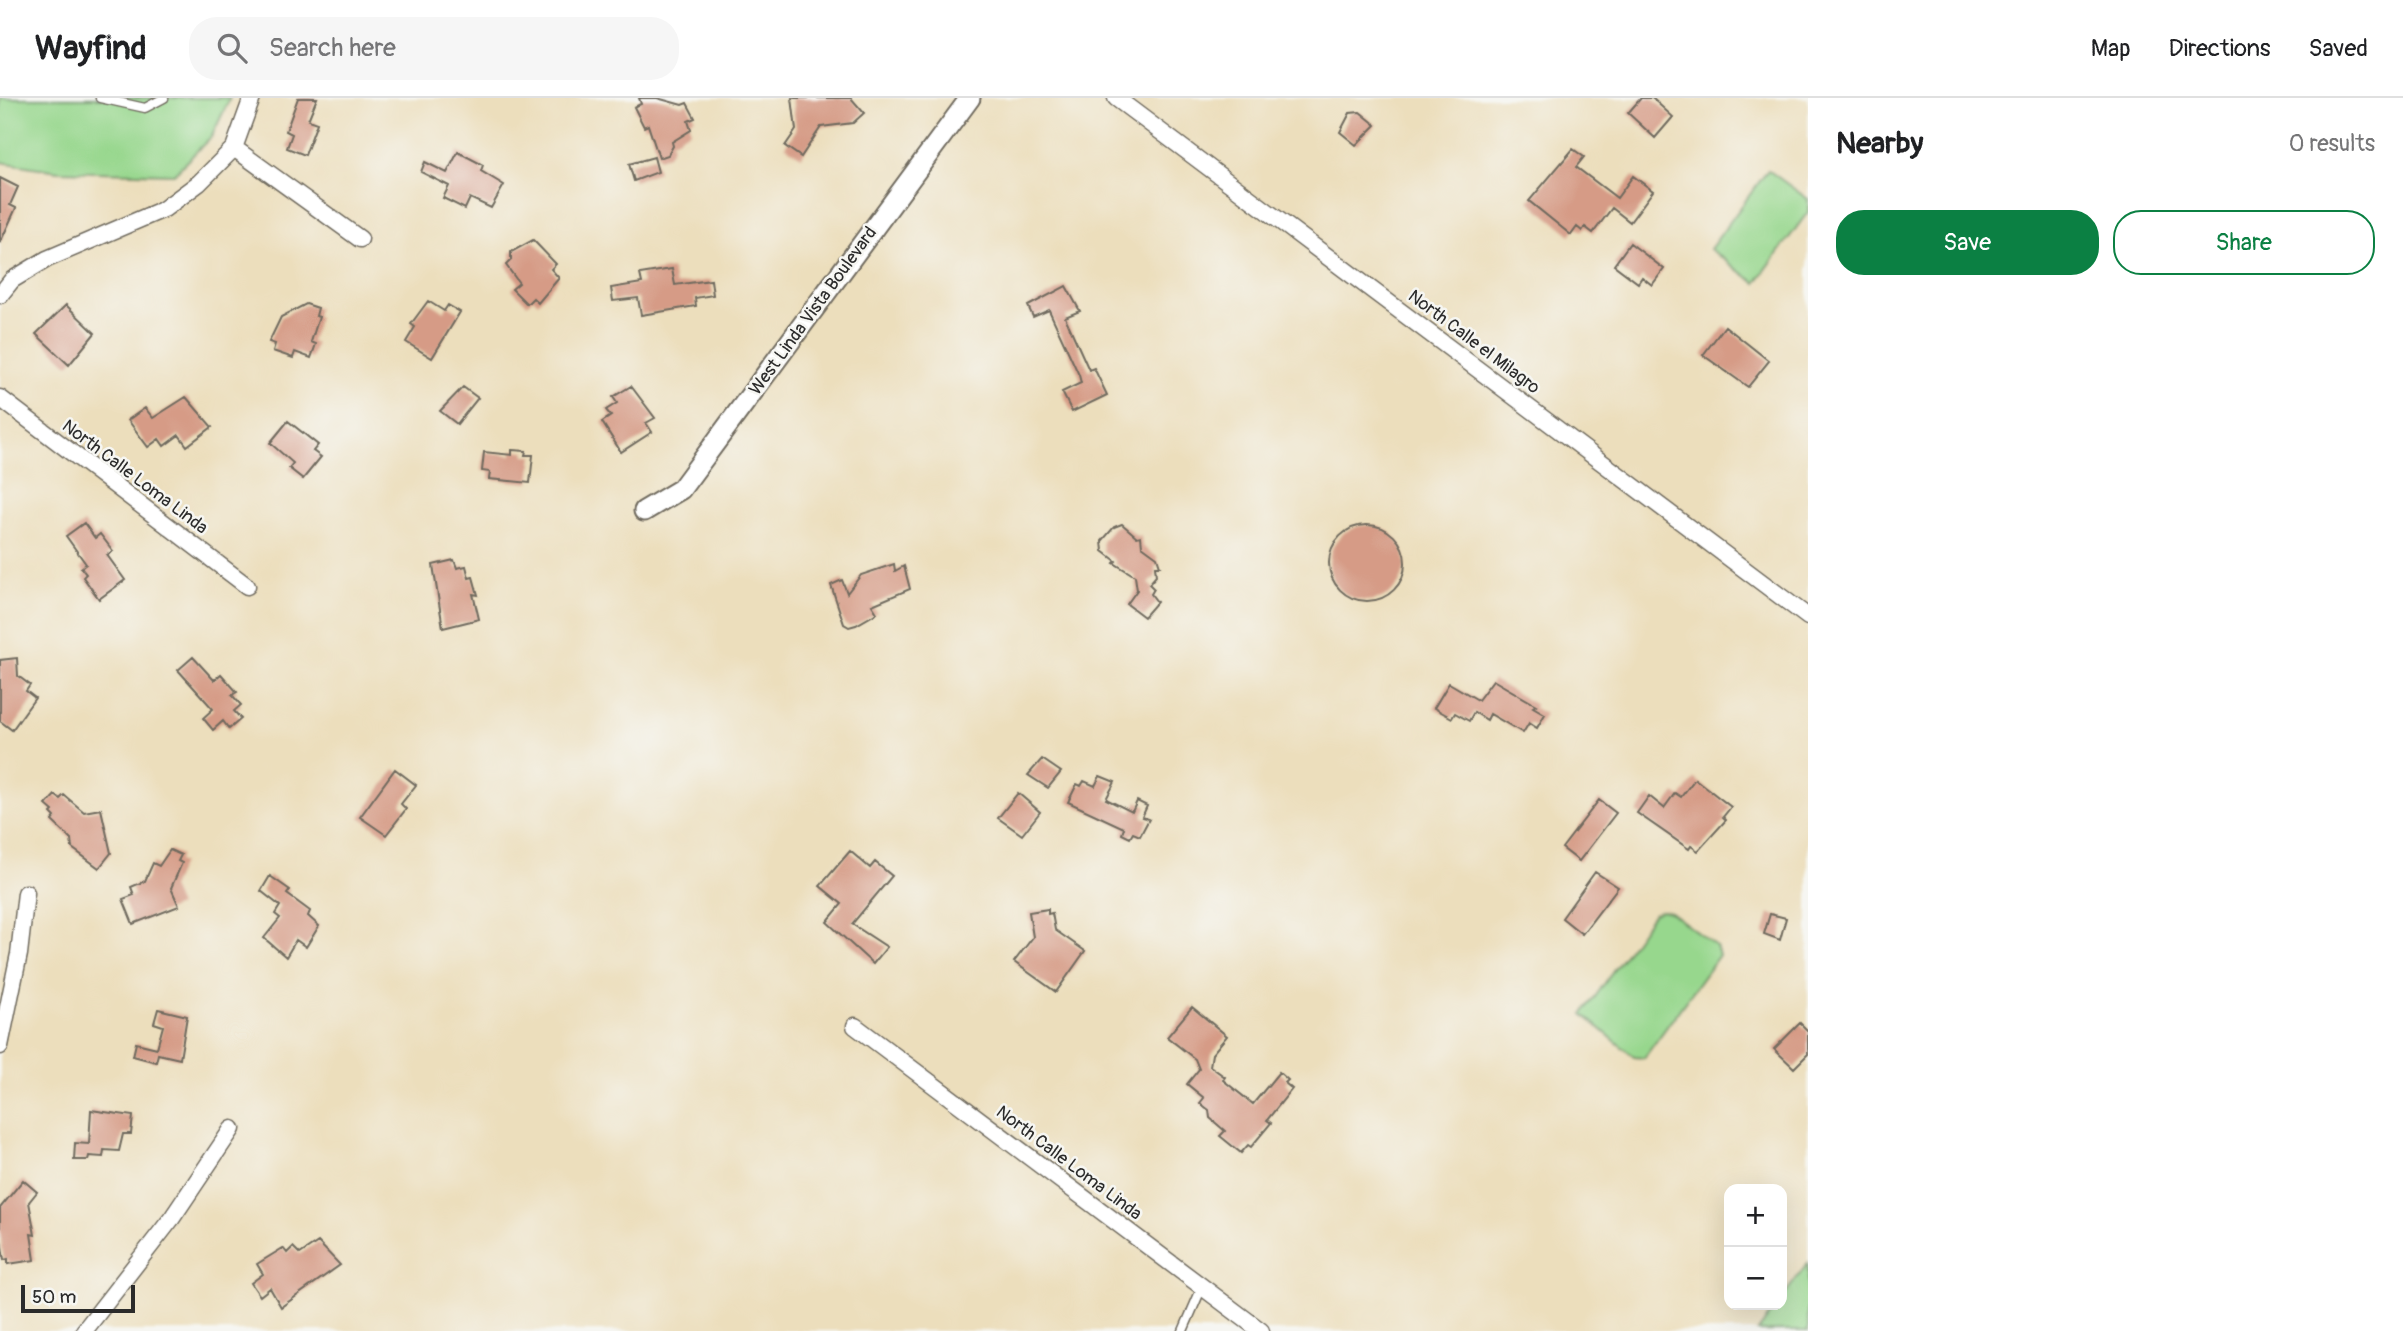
<!DOCTYPE html>
<meta charset="utf-8">
<style>
body{margin:0;font-family:Pangolin,sans-serif;background:#f6f6f6;color:#202124}
.controls{position:absolute;right:21px;bottom:21px;display:grid;overflow:hidden;border-radius:14px;box-shadow:0 7px 28px #0002}
.controls button{width:63px;height:63px;display:grid;place-items:center;padding:0;border:0;border-bottom:2px solid #e0e0e0;background:#fff;color:#202124;font:35px sans-serif}
.scale{position:absolute;left:21px;bottom:18px;width:114px;box-sizing:border-box;padding-left:7px;border:4px solid #2b2b2b;border-top:0;font-size:19px;line-height:24px;white-space:nowrap;color:#2b2b2b;-webkit-text-stroke:5px #f6f6f2;paint-order:stroke}
.list{margin:0;padding:0;list-style:none}
h2{display:flex;justify-content:space-between;align-items:center;height:91px;margin:0;padding:0 28px;font-size:30px}
h2 small{font-size:23px;font-weight:400;color:#757577}
.actions{display:flex;gap:14px;padding:21px 28px}
.actions a{flex:1;padding:16px 0;border:2px solid #0b8043;border-radius:28px;text-align:center;font-size:24px;color:#0b8043}
.actions .main{background:#0b8043;color:#fff}
.icon{flex:none;width:38px;height:38px;fill:none;stroke:currentColor;stroke-width:2;stroke-linecap:round;stroke-linejoin:round}
.map{position:relative;flex:none;width:1808px;height:1233px;overflow:hidden}
header{display:flex;align-items:center;gap:42px;box-sizing:border-box;height:98px;padding:0 35px;background:#fff;border-bottom:2px solid #e0e0e0}
header strong{font-size:33px}
nav{display:flex;gap:38px;margin-inline-start:auto;font-size:24px}
.search{width:490px;height:63px;background:#f6f6f6;display:flex;align-items:center;gap:18px;box-sizing:border-box;padding:0 24px;border-radius:28px;color:#757577;font-size:26px}
main{display:flex}
aside{flex:1;background:#fff}
.map>svg:first-child{display:block}
</style>
<header>
<strong>Wayfind</strong>
<div class="search"><svg class="icon" aria-label="search" viewBox="0 0 24 24"><circle cx="10" cy="10" r="6"/><path d="M15 15l6 6"/></svg>Search here</div>
<nav><a>Map</a><a>Directions</a><a>Saved</a></nav>
</header>
<main>
<div class="map">
<svg width="1808" height="1233" viewBox="0 0 1808 1233">
<rect width="100%" height="100%" fill="#f6f6f2"/>
<filter id="ink" filterUnits="userSpaceOnUse"><feTurbulence type="fractalNoise" baseFrequency=".0143" numOctaves="2"/><feDisplacementMap in="SourceGraphic" scale="14" xChannelSelector="R" yChannelSelector="G"/><feConvolveMatrix kernelMatrix="1 2 1 2 8 2 1 2 1" color-interpolation-filters="sRGB"/></filter>
<filter id="wash" filterUnits="userSpaceOnUse"><feTurbulence type="fractalNoise" baseFrequency=".00686" numOctaves="4" result="noise"/><feDisplacementMap in="SourceGraphic" scale="28" xChannelSelector="R" yChannelSelector="G"/><feGaussianBlur stdDeviation="1.57" result="paint"/><feColorMatrix in="noise" values="0 0 0 0 0 0 0 0 0 0 0 0 0 0 0 0 0 1.4 0 .05"/><feComposite in="paint" operator="in"/></filter>
<g filter="url(#wash)">
<rect width="100%" height="100%" fill="#ecdebc"/>
<path fill="#97d78d" stroke="#61815c" stroke-width="2" d="M 0,0 L 230,0 L 212,38 L 174,76 L 58,73 L 0,64 Z
M 1768,72 L 1808,101 L 1808,114 L 1756,185 L 1710,151 Z
M 1662,812 L 1670,814 L 1716,848 L 1719,857 L 1644,960 L 1634,959 L 1583,916 L 1654,815 Z
M 1808,1165 L 1808,1233 L 1758,1233 L 1777,1207 L 1782,1207 L 1782,1200 Z"/>
<g id="blocks">
<path fill="#d69b86" d="M 298,0 L 317,0 L 308,22 L 317,25 L 305,57 L 287,50 L 292,36 L 286,33 Z
M 639,0 L 657,0 L 682,7 L 687,5 L 695,20 L 688,23 L 691,32 L 672,44 L 673,48 L 668,57 L 659,60 L 648,27 L 644,29 L 634,9 L 641,6 Z
M 792,0 L 851,0 L 864,15 L 853,25 L 821,29 L 801,59 L 785,48 L 796,32 Z
M 1641,0 L 1652,0 L 1673,19 L 1655,40 L 1628,15 Z
M 1360,14 L 1376,27 L 1356,47 L 1340,34 L 1350,15 Z
M 1573,51 L 1584,59 L 1576,69 L 1617,100 L 1633,78 L 1653,93 L 1630,124 L 1612,110 L 1593,135 L 1585,129 L 1582,133 L 1577,129 L 1571,137 L 1529,103 Z
M 458,54 L 483,67 L 481,73 L 504,87 L 491,110 L 470,100 L 465,111 L 443,100 L 449,88 L 421,74 L 425,64 L 447,75 Z
M 654,59 L 658,74 L 634,83 L 629,66 Z
M 0,80 L 18,89 L 10,107 L 16,110 L 0,145 Z
M 533,142 L 556,166 L 551,171 L 559,180 L 538,205 L 533,200 L 527,206 L 512,191 L 519,185 L 506,167 L 511,162 L 511,154 Z
M 1630,145 L 1664,171 L 1652,187 L 1642,179 L 1638,185 L 1614,167 Z
M 672,171 L 675,187 L 711,182 L 713,197 L 695,200 L 696,208 L 641,217 L 638,200 L 613,203 L 611,190 L 642,185 L 640,176 Z
M 1066,188 L 1080,213 L 1065,219 L 1089,272 L 1094,270 L 1107,297 L 1072,314 L 1062,294 L 1081,285 L 1079,277 L 1049,212 L 1033,219 L 1028,208 Z
M 428,203 L 444,213 L 448,207 L 460,214 L 432,260 L 406,244 L 415,229 L 411,226 Z
M 306,206 L 318,210 L 316,218 L 319,219 L 311,244 L 316,246 L 311,260 L 295,254 L 293,260 L 273,253 L 275,246 L 269,244 L 281,219 Z
M 66,207 L 95,235 L 69,267 L 36,236 Z
M 1725,228 L 1769,263 L 1748,289 L 1703,257 Z
M 631,288 L 655,320 L 646,325 L 652,334 L 621,354 L 602,324 L 611,318 L 606,312 L 617,305 L 613,299 Z
M 463,289 L 478,300 L 457,326 L 440,313 Z
M 186,299 L 212,329 L 187,348 L 179,337 L 164,348 L 159,341 L 148,349 L 128,322 L 145,310 L 153,320 Z
M 288,323 L 318,347 L 313,353 L 321,359 L 303,381 L 289,370 L 293,365 L 270,345 Z
M 512,352 L 526,353 L 525,357 L 533,357 L 530,385 L 489,381 L 490,374 L 482,373 L 484,354 L 512,357 Z
M 84,425 L 95,440 L 100,436 L 113,453 L 107,457 L 125,482 L 99,501 L 83,479 L 86,476 L 81,470 L 86,466 L 66,438 Z
M 1122,426 L 1137,439 L 1141,438 L 1142,448 L 1157,459 L 1160,468 L 1155,468 L 1156,478 L 1149,486 L 1154,491 L 1151,496 L 1157,504 L 1144,519 L 1127,506 L 1137,492 L 1135,478 L 1114,465 L 1116,463 L 1103,453 L 1102,443 L 1114,429 Z
M1329 465a38 38 0 1 1 76 0a38 38 0 1 1-76 0Z
M 454,462 L 457,470 L 466,468 L 469,480 L 473,479 L 478,497 L 473,496 L 479,521 L 443,530 L 433,467 Z
M 894,466 L 895,473 L 904,468 L 910,491 L 872,507 L 877,515 L 856,527 L 849,529 L 844,526 L 831,487 L 842,482 L 847,495 L 861,477 Z
M 193,559 L 214,582 L 221,576 L 237,594 L 232,597 L 241,607 L 234,613 L 241,621 L 229,631 L 223,623 L 213,632 L 203,620 L 213,611 L 178,572 Z
M 17,560 L 18,578 L 30,587 L 26,593 L 35,600 L 12,632 L 0,623 L 0,562 Z
M 1493,582 L 1536,607 L 1533,609 L 1545,616 L 1537,630 L 1529,625 L 1523,635 L 1490,616 L 1487,622 L 1474,614 L 1469,623 L 1455,615 L 1452,620 L 1434,610 L 1449,585 L 1478,602 Z
M 1042,661 L 1061,674 L 1048,690 L 1028,677 Z
M 395,671 L 416,687 L 401,706 L 406,711 L 386,737 L 360,719 Z
M 1100,678 L 1115,684 L 1106,701 L 1132,714 L 1137,703 L 1147,708 L 1142,719 L 1149,721 L 1140,738 L 1133,735 L 1130,740 L 1122,736 L 1124,730 L 1068,704 L 1077,686 L 1081,688 L 1084,683 L 1095,688 Z
M 1695,681 L 1731,709 L 1723,719 L 1726,722 L 1698,753 L 1691,748 L 1689,751 L 1637,715 L 1649,698 L 1664,710 L 1675,695 L 1681,699 Z
M 1018,695 L 1040,714 L 1022,737 L 998,720 Z
M 55,697 L 60,701 L 64,697 L 84,714 L 101,711 L 111,755 L 99,770 L 72,750 L 71,741 L 52,723 L 55,719 L 51,715 L 53,713 L 46,707 Z
M 1599,702 L 1616,715 L 1579,763 L 1562,750 Z
M 170,752 L 181,757 L 178,763 L 182,765 L 171,790 L 179,808 L 133,826 L 123,801 L 134,797 L 131,789 L 145,783 L 153,765 L 159,768 Z
M 850,753 L 870,770 L 875,764 L 892,778 L 852,826 L 887,849 L 873,866 L 827,824 L 842,806 L 820,788 Z
M 1595,774 L 1618,789 L 1582,836 L 1562,820 Z
M 270,778 L 290,792 L 287,796 L 310,813 L 308,818 L 319,828 L 306,849 L 296,842 L 286,859 L 264,840 L 280,820 L 275,816 L 280,808 L 261,793 Z
M 1048,811 L 1048,816 L 1052,815 L 1055,832 L 1085,853 L 1056,894 L 1014,864 L 1033,839 L 1029,814 Z
M 1770,816 L 1786,820 L 1780,842 L 1764,836 Z
M 1192,909 L 1227,938 L 1212,956 L 1210,968 L 1225,979 L 1223,982 L 1253,1006 L 1279,974 L 1288,982 L 1285,985 L 1292,991 L 1267,1022 L 1271,1025 L 1251,1049 L 1248,1047 L 1241,1055 L 1220,1038 L 1225,1033 L 1210,1020 L 1209,1012 L 1200,1005 L 1204,1000 L 1187,986 L 1199,971 L 1195,961 L 1167,939 Z
M 158,911 L 187,918 L 180,961 L 158,956 L 156,964 L 133,958 L 136,945 L 157,950 L 163,928 L 154,925 Z
M 1800,925 L 1808,933 L 1808,956 L 1794,970 L 1774,951 Z
M 91,1012 L 133,1018 L 131,1036 L 123,1036 L 119,1053 L 104,1052 L 103,1059 L 89,1058 L 88,1062 L 74,1062 L 75,1045 L 89,1046 Z
M 23,1082 L 37,1094 L 29,1104 L 35,1137 L 31,1136 L 35,1162 L 8,1166 L 8,1161 L 4,1162 L 0,1135 L 0,1110 Z
M 318,1144 L 340,1167 L 281,1209 L 270,1190 L 260,1198 L 251,1185 L 263,1176 L 257,1166 L 283,1150 L 287,1155 L 293,1149 L 300,1156 Z"/>
</g>
</g>
<g filter="url(#ink)">
<use href="#blocks" fill-opacity="0" stroke="#6f6a5e" stroke-width="2"/>
<g fill="none" stroke-linecap="round" stroke-linejoin="round">
<defs>
<path id="service" d="M 100,0 L 145,10 L 164,0
M 1183,1233 L 1202,1189"/>
<path id="minor" d="M 1116,0 L 1808,519
M 234,50 L 360,141
M 0,197 L 12,182 L 47,161 L 164,111 L 199,85 L 234,50 L 252,0
M 0,300 L 247,488
M 855,928 L 1261,1233
M 0,948 L 19,856 L 26,795
M 84,1233 L 172,1120 L 232,1031"/>
<path id="tertiary" d="M 644,413 L 681,391 L 970,0"/>
</defs>
<use href="#service" stroke="#6f6a5e" stroke-width="11"/>
<use href="#minor" stroke="#6f6a5e" stroke-width="19"/>
<use href="#tertiary" stroke="#6f6a5e" stroke-width="23"/>
<use href="#service" stroke="#fff" stroke-width="8"/>
<use href="#minor" stroke="#fff" stroke-width="16"/>
<use href="#tertiary" stroke="#fff" stroke-width="19"/>
</g>
</g>
<g text-anchor="middle" dominant-baseline="central" stroke-width="5" stroke-linejoin="round" paint-order="stroke">
<g font-size="18" fill="#2b2b2b" stroke="#f6f6f2">
<text transform="translate(813 213) rotate(-54)">West Linda Vista Boulevard</text>
<text transform="translate(1474 244) rotate(37)">North Calle el Milagro</text>
<text transform="translate(135 379) rotate(37)">North Calle Loma Linda</text>
<text transform="translate(1069 1065) rotate(37)">North Calle Loma Linda</text>
</g>
</g>
</svg>
<div class="controls">
<button>+</button>
<button>−</button>
</div>
<div class="scale">50 m</div>
</div>
<aside>
<h2>Nearby<small>0 results</small></h2>
<ul class="list">
</ul>
<div class="actions"><a class="main">Save</a><a>Share</a></div>
</aside>
</main>
